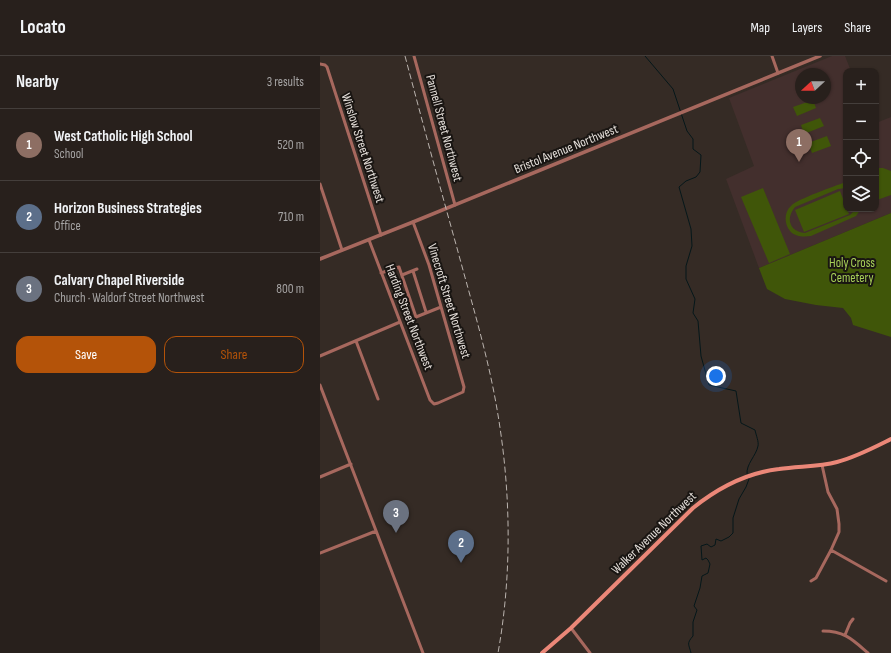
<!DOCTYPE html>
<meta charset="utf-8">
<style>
body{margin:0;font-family:"Sofia Sans Condensed",sans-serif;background:#302825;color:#f1f3f6}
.controls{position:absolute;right:12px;top:12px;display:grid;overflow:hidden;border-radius:8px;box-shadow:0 1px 3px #0004}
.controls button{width:36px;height:36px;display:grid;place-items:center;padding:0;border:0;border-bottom:1px solid #443e3b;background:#28201c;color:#f1f3f6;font:20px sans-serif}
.compass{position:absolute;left:475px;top:12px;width:36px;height:36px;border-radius:50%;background:#28201c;box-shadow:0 1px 3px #0004;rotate:249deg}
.you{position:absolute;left:396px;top:320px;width:14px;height:14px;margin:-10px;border:3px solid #fff;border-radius:50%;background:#1a73e8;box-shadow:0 0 0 6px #1a73e833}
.badge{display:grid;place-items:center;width:26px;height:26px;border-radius:50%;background:#b45309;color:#fff;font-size:13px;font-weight:700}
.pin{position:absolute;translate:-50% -33px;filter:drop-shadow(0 1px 2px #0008)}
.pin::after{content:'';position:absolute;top:21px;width:14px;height:12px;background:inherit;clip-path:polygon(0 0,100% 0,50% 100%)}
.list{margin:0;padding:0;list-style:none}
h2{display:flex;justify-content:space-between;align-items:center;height:52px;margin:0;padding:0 16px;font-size:17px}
h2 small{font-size:13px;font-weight:400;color:#a5a3a3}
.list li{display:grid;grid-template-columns:26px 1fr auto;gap:12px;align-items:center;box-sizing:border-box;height:72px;padding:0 16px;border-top:1px solid #443e3b}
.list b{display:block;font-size:15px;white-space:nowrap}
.list p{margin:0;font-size:13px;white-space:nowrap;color:#a5a3a3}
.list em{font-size:13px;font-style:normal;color:#a5a3a3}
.actions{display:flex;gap:8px;padding:12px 16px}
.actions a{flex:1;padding:9px 0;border:1px solid #b45309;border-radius:12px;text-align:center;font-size:14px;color:#b45309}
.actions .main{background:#b45309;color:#fff}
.icon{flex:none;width:22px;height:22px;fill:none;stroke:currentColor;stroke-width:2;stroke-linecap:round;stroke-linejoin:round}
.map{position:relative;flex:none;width:571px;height:597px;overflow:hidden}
header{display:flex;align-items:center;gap:24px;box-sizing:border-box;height:56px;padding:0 20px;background:#28201c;border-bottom:1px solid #443e3b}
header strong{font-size:19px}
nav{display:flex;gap:22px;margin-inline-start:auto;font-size:14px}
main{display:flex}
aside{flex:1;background:#28201c}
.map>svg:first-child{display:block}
</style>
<header>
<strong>Locato</strong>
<nav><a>Map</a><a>Layers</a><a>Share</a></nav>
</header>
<main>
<aside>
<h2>Nearby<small>3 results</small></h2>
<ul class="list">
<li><span class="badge" style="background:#8d6e63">1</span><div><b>West Catholic High School</b><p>School</p></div><em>520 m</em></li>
<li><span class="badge" style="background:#5c6f8a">2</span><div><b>Horizon Business Strategies</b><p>Office</p></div><em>710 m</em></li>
<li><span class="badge" style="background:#6b7280">3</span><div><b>Calvary Chapel Riverside</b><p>Church · Waldorf Street Northwest</p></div><em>800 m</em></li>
</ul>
<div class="actions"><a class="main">Save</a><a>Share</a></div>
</aside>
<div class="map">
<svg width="571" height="597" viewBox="0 0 571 597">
<rect width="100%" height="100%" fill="#352b25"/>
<path fill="#432f2d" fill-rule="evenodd" d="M 512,0 L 525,0 L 531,15 L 526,15 L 526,153 L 556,153 L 556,67 L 571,61 L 571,157 L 439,212 L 406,123 L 434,110 L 409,42 ZM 481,18 L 505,18 L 505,42 L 481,42 Z"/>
<path fill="#405609" d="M 493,44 L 496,52 L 477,60 L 473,51 Z
M 500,62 L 504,70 L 484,78 L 481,69 Z
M 507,80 L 511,90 L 492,97 L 488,87 Z
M 556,112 L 563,112 L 571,115 L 571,139 L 557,144 L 556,143 Z
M 526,126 L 526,132 L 518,133 L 475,151 C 465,163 470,176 485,177 L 530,159 L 536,153 L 541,153 L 536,160 L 491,180 C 484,181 475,181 470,175 C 464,168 464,156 471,150 C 477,143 515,130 526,126 Z
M 443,132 L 470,198 L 449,207 L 421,141 Z
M 520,135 L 529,158 L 484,176 L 475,154 Z
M 571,157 L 571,281 L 533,269 L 531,262 L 523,252 L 496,249 L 465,243 L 447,233 L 439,212 Z"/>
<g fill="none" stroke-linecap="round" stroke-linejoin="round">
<path stroke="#05171a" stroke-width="1" d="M 325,0 L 353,33 L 367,75 L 373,83 L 373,93 L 381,99 L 380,116 L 376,121 L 366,125 L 359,131 L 371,173 L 372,190 L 366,210 L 366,223 L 375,243 L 373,257 L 378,265 L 381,300 L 389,329 L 416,335 L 421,367 L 435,374 C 436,379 439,386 438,390 C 436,400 426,408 427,418
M 371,597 C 369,588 366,588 373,580 L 373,566 L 377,554 L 374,550 L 380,532 L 382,520 L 388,517 L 390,508 L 388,504 L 386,502 L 382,504 L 381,490 L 387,488 L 391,491 L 395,489 L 396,483 L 401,485 L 409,481 L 413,477 L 413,462 L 419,443 L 426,431 L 429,423 L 428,421"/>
<path stroke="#a7685e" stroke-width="3" d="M 94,0 L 135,149
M 452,0 L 458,17
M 0,8 L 5,9 L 7,11 L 61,179
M 0,128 L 22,194
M 49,184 L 110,344 L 114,348 L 118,347 L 143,336 L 144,331 L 109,209 L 93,166
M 93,215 L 106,256
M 61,217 L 79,211 L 96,261 L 121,251
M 82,219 L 97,213
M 36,285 L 58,343
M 0,300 L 80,266
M 0,329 L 103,597
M 0,421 L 31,408
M 511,494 L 566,525
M 0,497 L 56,475
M 491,525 L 496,522 L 511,494 L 519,476 L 519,468 L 517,453 L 508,436 L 502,409
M 251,572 L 270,597
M 503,575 C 525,575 533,584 548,597
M 525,579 L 530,567 L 533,563"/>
<path stroke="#a7685e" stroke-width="3.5" d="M 0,203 L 93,166 L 500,0"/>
<path stroke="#eb8778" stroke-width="4" d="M 222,597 L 251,572 L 373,452 C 399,431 426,417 459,413 C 478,410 498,411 517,406 C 536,401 553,392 571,383"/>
<path stroke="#bbb4af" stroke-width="1" stroke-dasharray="6 3" stroke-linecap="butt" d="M 85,0 C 102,64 119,128 137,192 C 152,248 169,303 178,359 C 191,437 192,519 178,597"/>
</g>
<g text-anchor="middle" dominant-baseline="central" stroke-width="4" stroke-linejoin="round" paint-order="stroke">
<g font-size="13" fill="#e5dfda" stroke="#191512">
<text transform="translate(124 72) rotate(75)">Pannell Street Northwest</text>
<text transform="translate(43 92) rotate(72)">Winslow Street Northwest</text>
<text transform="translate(246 93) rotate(-22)">Bristol Avenue Northwest</text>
<text transform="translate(129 245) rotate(73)">Vinecroft Street Northwest</text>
<text transform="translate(89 261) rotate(69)">Harding Street Northwest</text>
<text transform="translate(334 477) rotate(-44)">Walker Avenue Northwest</text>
</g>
<g font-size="13" fill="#a7d058" stroke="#191512">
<text x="532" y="207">Holy Cross<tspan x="532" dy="15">Cemetery</tspan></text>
</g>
</g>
</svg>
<div class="controls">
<button>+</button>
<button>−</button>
<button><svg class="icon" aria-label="locate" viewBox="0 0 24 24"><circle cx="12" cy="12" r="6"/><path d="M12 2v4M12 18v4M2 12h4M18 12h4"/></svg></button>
<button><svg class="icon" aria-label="layers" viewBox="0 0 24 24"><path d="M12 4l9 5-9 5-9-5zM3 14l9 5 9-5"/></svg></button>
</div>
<svg class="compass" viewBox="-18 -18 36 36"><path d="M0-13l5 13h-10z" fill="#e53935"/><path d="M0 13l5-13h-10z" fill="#a5a3a3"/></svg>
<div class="you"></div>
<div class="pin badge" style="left:479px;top:106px;background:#8d6e63">1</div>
<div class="pin badge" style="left:141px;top:507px;background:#5c6f8a">2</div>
<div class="pin badge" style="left:76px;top:477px;background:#6b7280">3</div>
</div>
</main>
